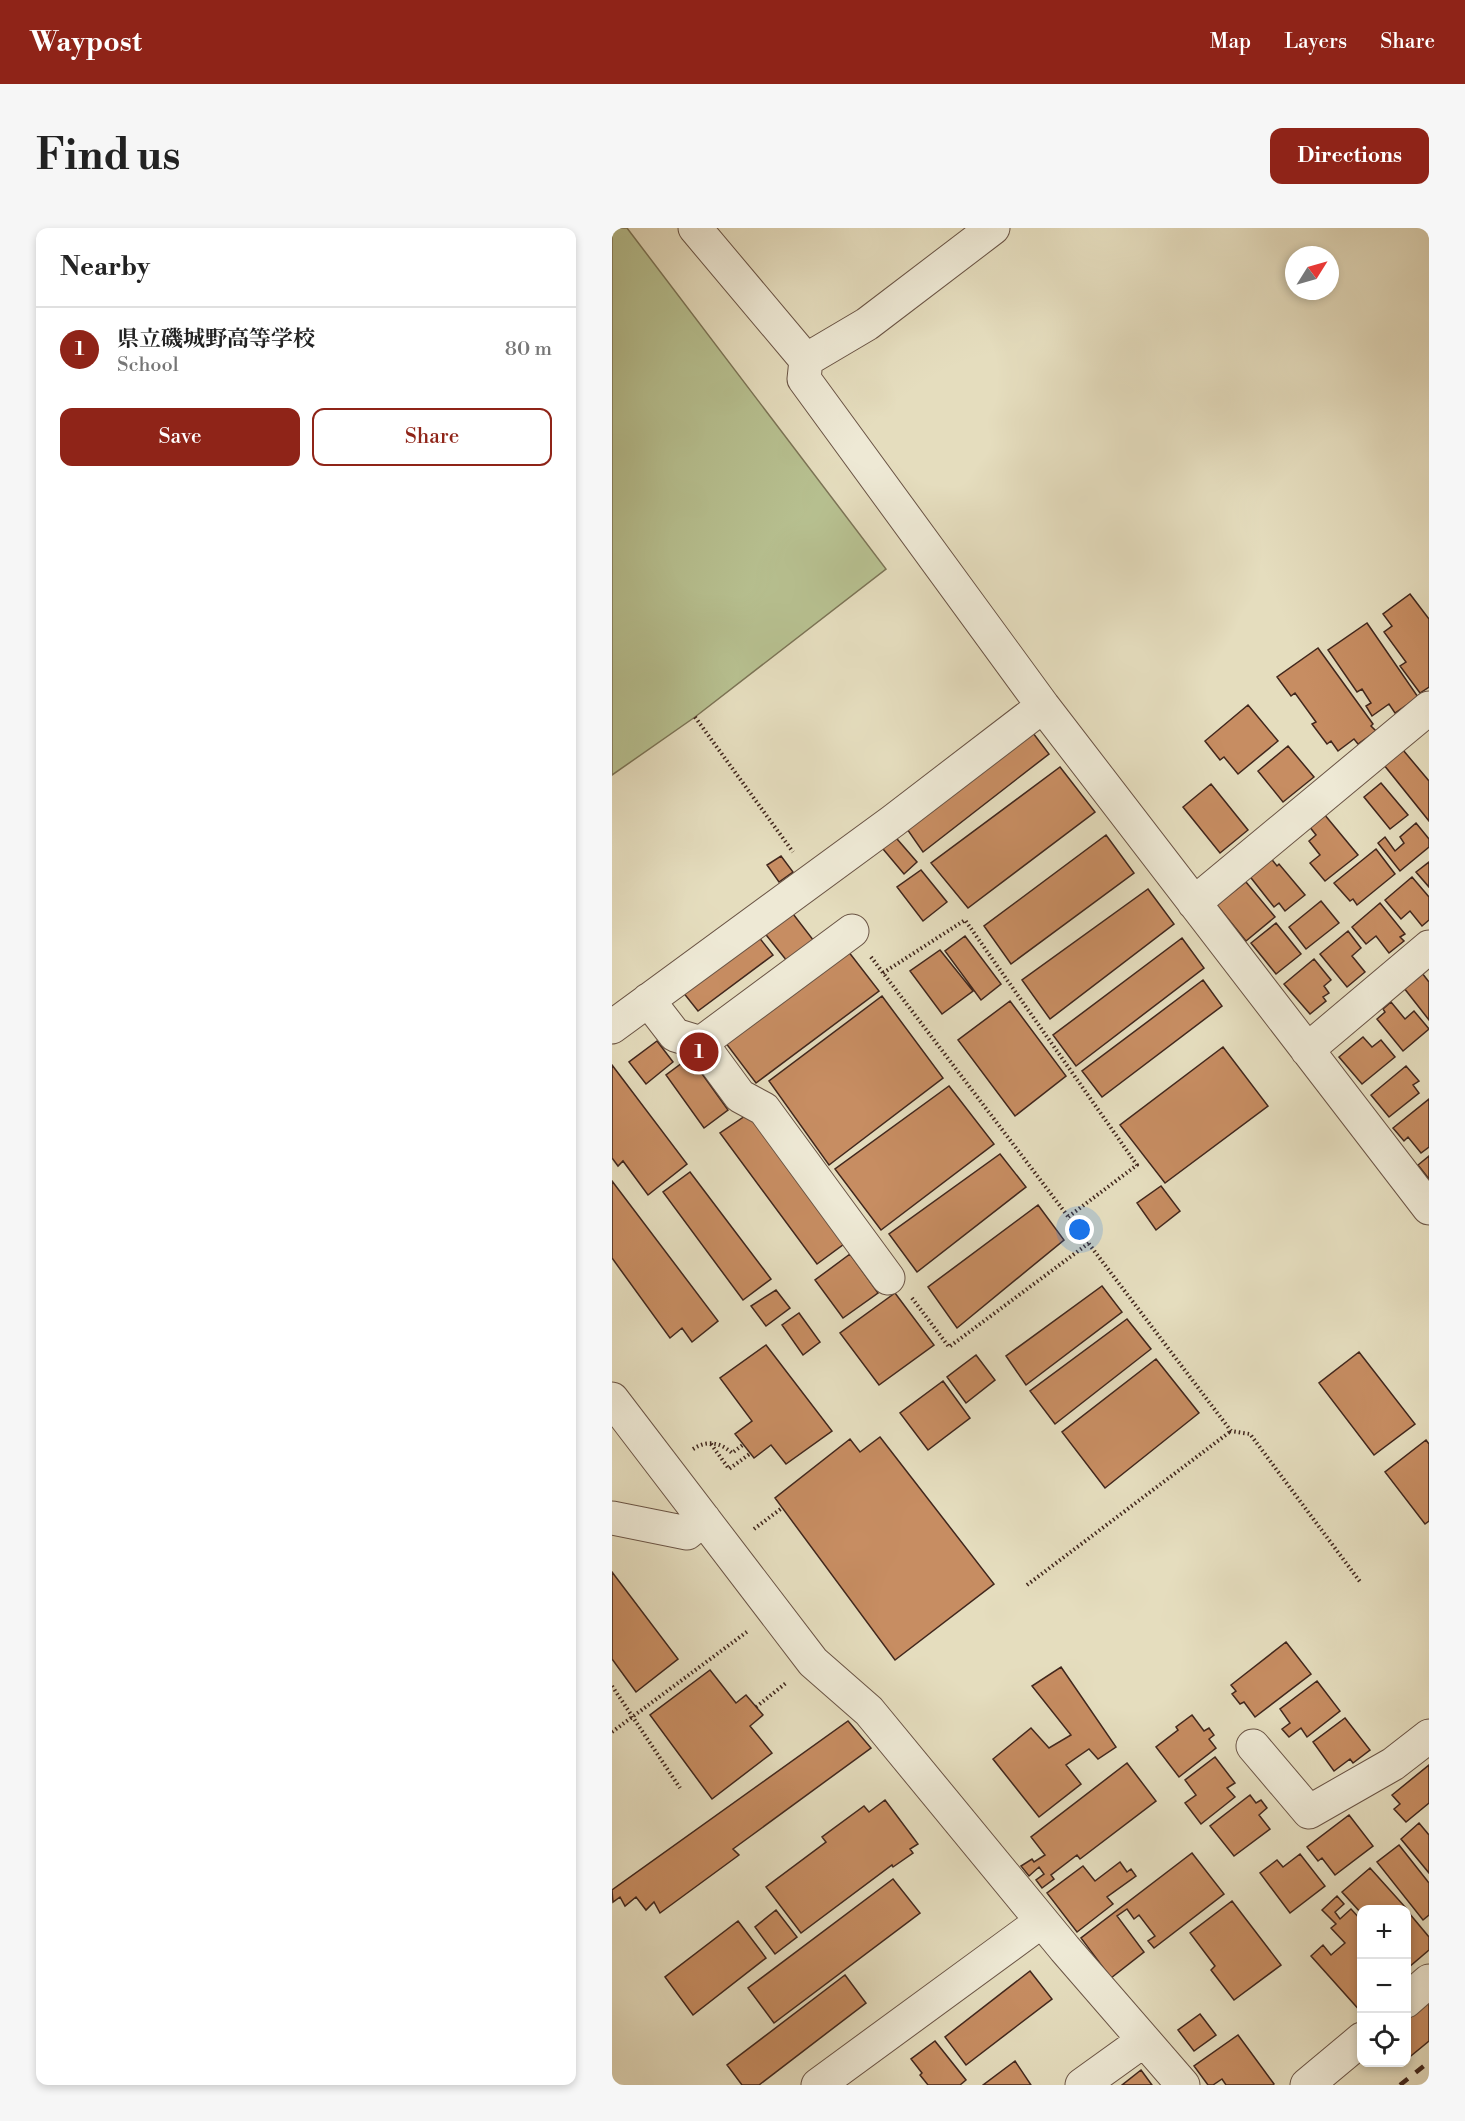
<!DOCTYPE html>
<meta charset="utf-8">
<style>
body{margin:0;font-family:"Libre Bodoni","Noto Serif JP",serif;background:#f6f6f6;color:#222}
.controls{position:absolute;right:18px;bottom:18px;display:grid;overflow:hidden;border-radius:12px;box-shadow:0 3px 9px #0003}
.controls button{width:54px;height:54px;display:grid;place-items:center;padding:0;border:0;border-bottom:2px solid #e0e0e0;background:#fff;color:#222;font:30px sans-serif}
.compass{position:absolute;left:673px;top:18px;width:54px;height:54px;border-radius:50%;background:#fff;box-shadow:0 3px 9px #0003;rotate:53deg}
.you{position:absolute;left:468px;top:1002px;width:21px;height:21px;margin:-15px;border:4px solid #fff;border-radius:50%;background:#1a73e8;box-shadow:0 0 0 9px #1a73e833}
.badge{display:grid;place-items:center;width:39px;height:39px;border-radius:50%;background:#8f2418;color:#fff;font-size:20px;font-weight:700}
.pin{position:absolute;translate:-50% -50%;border:3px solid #fff;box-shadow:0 2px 6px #0006}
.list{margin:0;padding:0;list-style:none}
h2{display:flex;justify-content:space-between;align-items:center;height:78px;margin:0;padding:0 24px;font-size:26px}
h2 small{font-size:20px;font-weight:400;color:#767676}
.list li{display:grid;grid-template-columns:39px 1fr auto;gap:18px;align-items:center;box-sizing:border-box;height:84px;padding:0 24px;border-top:2px solid #e0e0e0}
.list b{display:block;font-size:22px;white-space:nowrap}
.list p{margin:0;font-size:20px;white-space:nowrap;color:#767676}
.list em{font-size:20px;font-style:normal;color:#767676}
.actions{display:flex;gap:12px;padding:18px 24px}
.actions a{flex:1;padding:14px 0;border:2px solid #8f2418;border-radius:12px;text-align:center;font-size:21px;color:#8f2418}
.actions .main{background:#8f2418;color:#fff}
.icon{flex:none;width:33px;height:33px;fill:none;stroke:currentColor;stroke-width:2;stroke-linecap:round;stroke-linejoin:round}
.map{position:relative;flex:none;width:817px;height:1857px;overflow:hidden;border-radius:12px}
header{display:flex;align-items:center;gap:36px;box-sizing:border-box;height:84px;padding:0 30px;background:#8f2418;color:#fff}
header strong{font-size:28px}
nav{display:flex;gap:33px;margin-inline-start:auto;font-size:21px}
.intro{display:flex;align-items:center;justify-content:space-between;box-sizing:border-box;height:144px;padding:0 36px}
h1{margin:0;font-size:42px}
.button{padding:15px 27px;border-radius:12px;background:#8f2418;color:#fff;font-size:21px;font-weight:700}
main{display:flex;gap:36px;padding:0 36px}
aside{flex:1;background:#fff;border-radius:12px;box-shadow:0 3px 9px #0003}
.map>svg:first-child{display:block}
</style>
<header>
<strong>Waypost</strong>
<nav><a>Map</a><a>Layers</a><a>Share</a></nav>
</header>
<div class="intro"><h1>Find us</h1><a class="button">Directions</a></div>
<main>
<aside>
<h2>Nearby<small></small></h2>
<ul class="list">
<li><span class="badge">1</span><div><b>県立磯城野高等学校</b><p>School</p></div><em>80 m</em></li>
</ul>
<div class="actions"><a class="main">Save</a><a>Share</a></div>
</aside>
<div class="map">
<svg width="817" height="1857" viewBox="0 0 817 1857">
<rect width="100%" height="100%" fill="#e5ddbe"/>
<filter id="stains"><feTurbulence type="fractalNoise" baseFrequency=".00333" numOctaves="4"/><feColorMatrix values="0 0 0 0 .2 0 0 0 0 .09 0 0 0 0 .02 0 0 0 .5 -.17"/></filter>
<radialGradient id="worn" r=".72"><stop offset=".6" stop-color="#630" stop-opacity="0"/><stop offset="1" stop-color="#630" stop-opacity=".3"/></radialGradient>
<path fill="#b7c090" stroke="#7c7456" stroke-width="1.5" d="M 0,0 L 15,0 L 274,341 L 83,489 L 0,547 Z"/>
<path fill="#c78d62" stroke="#41271d" stroke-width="1.5" d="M 798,366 L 817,391 L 817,459 L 808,465 L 788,438 L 794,434 L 772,404 L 780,398 L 771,386 Z
M 755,395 L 806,469 L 783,485 L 777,476 L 760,488 L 754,478 L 759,475 L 750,461 L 745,464 L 716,422 Z
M 706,420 L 761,496 L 759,498 L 764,503 L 746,516 L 742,511 L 726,523 L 719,513 L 715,516 L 700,496 L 704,494 L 683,465 L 679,468 L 665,449 Z
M 636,477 L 666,513 L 626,546 L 612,529 L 608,532 L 593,513 Z
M 421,505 L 437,526 L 311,624 L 295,601 Z
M 676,518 L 702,549 L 671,574 L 646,543 Z
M 791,522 L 817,553 L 817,593 L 772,537 Z
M 448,539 L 483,584 L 356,680 L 319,635 Z
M 769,555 L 796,587 L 778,601 L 752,569 Z
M 599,556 L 636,602 L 608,625 L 571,579 Z
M 712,586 L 746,627 L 713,653 L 698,635 L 708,627 L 697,613 L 704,607 L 697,598 Z
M 804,595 L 817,611 L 817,619 L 788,643 L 766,615 L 773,609 L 783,623 L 792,615 L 788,609 Z
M 279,604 L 305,634 L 292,646 L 266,615 Z
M 494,607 L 522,645 L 399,736 L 372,698 Z
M 764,621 L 783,646 L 745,677 L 741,671 L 738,673 L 722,655 Z
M 169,628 L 181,644 L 167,654 L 155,637 Z
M 657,628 L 665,638 L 667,636 L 693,667 L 673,683 L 667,675 L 662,679 L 636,646 Z
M 817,634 L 817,659 L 804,644 Z
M 309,642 L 335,674 L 311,693 L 285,659 Z
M 800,649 L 817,669 L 817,692 L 810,698 L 798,683 L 789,691 L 773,672 Z
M 634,654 L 663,689 L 634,713 L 605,677 Z
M 536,661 L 562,696 L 438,791 L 410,752 Z
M 709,673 L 727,695 L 694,721 L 677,699 Z
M 768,675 L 793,706 L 788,709 L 792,713 L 777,725 L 764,708 L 754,716 L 740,699 Z
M 178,682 L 202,713 L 175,733 L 151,703 Z
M 664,695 L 689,726 L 664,746 L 639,715 Z
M 142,703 L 161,727 L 86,783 L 66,758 Z
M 736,703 L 749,720 L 740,728 L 753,744 L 735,759 L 708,726 Z
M 353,708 L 389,756 L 369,772 L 333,723 Z
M 570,710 L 592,740 L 464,838 L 441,807 Z
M 328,722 L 361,763 L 330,786 L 298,743 Z
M 236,723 L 267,763 L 144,855 L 113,814 Z
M 702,731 L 719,752 L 712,758 L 717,765 L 711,769 L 714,773 L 698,786 L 672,756 Z
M 810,745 L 817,754 L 817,792 L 792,760 Z
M 591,752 L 610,778 L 490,869 L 470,843 Z
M 270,768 L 331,850 L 217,937 L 157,853 Z
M 398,773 L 454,848 L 403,888 L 346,812 Z
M 779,774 L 793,791 L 802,783 L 817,801 L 791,823 L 765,791 L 773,784 L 771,781 Z
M 751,809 L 760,819 L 769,812 L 783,829 L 750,856 L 727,829 Z
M 45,813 L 61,834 L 34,856 L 17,834 Z
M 611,819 L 656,878 L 553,955 L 508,897 Z
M 78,829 L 116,882 L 92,900 L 54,847 Z
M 0,837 L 75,936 L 36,967 L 11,933 L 6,938 L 0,930 Z
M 794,838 L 807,853 L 801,857 L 807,865 L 777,889 L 759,867 Z
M 337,858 L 382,916 L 269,1002 L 223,941 Z
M 817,871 L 817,919 L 809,925 L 796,909 L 792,913 L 781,900 Z
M 136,886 L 232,1016 L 205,1036 L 108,905 Z
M 388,926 L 414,959 L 305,1044 L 277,1006 Z
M 817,928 L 817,951 L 806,937 Z
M 78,944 L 159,1051 L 131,1072 L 51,964 Z
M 0,953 L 106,1093 L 80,1114 L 70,1100 L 58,1110 L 0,1030 Z
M 549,958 L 568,983 L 544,1002 L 525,975 Z
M 426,977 L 452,1012 L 345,1100 L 316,1059 Z
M 238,1026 L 266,1065 L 231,1090 L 203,1052 Z
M 490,1058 L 510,1084 L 414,1157 L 394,1128 Z
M 164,1062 L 178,1080 L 154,1098 L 139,1078 Z
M 283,1065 L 322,1117 L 267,1157 L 228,1105 Z
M 187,1085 L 208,1114 L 191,1127 L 170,1097 Z
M 515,1091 L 539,1121 L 443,1196 L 418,1163 Z
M 154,1117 L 220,1203 L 174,1236 L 159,1217 L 142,1230 L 123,1206 L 140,1193 L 108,1150 Z
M 747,1124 L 803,1196 L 762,1227 L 707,1155 Z
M 364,1127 L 383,1152 L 354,1175 L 335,1149 Z
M 544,1131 L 587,1185 L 493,1260 L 450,1204 Z
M 331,1153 L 358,1190 L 316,1222 L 288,1185 Z
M 268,1209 L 382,1356 L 283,1432 L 163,1270 L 238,1211 L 248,1224 Z
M 814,1212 L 817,1216 L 817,1293 L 813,1296 L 773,1244 Z
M 0,1344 L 66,1431 L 24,1464 L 0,1431 Z
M 674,1414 L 699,1446 L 643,1489 L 632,1474 L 628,1476 L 620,1466 L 624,1463 L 619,1457 Z
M 449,1439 L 504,1519 L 486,1531 L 477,1521 L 454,1537 L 469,1556 L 427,1589 L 381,1531 L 419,1500 L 437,1520 L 459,1507 L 420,1458 Z
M 98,1442 L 124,1475 L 134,1467 L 151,1487 L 138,1498 L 160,1525 L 100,1571 L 38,1487 Z
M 705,1453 L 728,1483 L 695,1509 L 689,1500 L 677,1509 L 670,1501 L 678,1495 L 668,1481 Z
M 580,1487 L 592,1503 L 597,1500 L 602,1507 L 597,1511 L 604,1520 L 567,1549 L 544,1519 L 566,1502 L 564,1499 Z
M 733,1490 L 758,1522 L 741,1535 L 738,1531 L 722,1543 L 701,1514 Z
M 236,1493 L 259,1520 L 121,1621 L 127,1627 L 48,1685 L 42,1674 L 34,1682 L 24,1669 L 13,1678 L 8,1669 L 1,1674 L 0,1662 Z
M 603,1529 L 623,1555 L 615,1560 L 623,1569 L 589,1596 L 573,1575 L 584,1567 L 573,1552 Z
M 515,1535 L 544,1573 L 468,1631 L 465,1627 L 439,1647 L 442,1651 L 430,1660 L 424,1652 L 432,1646 L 427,1639 L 417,1648 L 409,1638 L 420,1631 L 422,1634 L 433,1627 L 419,1609 Z
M 817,1537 L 817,1575 L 794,1594 L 782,1581 L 788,1576 L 780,1567 Z
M 638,1567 L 644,1575 L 649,1572 L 655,1580 L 647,1587 L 658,1601 L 622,1628 L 598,1598 Z
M 273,1572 L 306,1616 L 298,1621 L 301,1625 L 281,1639 L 280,1637 L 189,1705 L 154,1659 L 214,1614 L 210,1609 L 252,1578 L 257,1584 Z
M 737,1587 L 761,1618 L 723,1647 L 710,1630 L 706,1633 L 695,1619 Z
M 807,1595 L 817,1607 L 817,1645 L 789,1611 Z
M 787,1617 L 817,1655 L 817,1687 L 811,1692 L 765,1634 Z
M 580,1625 L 612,1666 L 542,1720 L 536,1713 L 543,1708 L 527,1687 L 522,1691 L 515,1681 L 505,1688 L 532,1724 L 499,1750 L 469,1710 Z
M 688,1626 L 713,1658 L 678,1685 L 648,1645 L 665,1632 L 671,1639 Z
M 508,1634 L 515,1644 L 519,1641 L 524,1648 L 495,1669 L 501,1676 L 465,1704 L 435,1665 L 471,1638 L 483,1653 Z
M 758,1640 L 794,1680 L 750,1682 L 750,1686 L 730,1664 Z
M 281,1651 L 308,1685 L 162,1795 L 136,1760 Z
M 725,1668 L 732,1676 L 723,1684 L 728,1691 L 739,1681 L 750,1693 L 750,1785 L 699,1728 L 711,1717 L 719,1727 L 733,1715 L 719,1700 L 724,1696 L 710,1682 Z
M 620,1673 L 669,1737 L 622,1772 L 599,1742 L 603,1738 L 578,1705 Z
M 164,1682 L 185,1709 L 163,1726 L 143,1699 Z
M 797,1685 L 817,1709 L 817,1722 L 797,1739 L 794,1737 L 794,1688 Z
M 126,1693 L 154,1730 L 81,1787 L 53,1749 Z
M 418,1743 L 440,1771 L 354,1837 L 333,1809 Z
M 233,1747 L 254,1775 L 147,1857 L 130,1857 L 115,1837 Z
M 817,1773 L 817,1813 L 794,1832 L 794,1793 Z
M 588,1786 L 604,1807 L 582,1823 L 566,1802 Z
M 626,1807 L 662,1856 L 661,1857 L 614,1857 L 610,1851 L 601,1857 L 596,1857 L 582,1838 Z
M 323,1813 L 354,1852 L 348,1857 L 316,1857 L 308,1847 L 310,1845 L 299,1831 Z
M 403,1833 L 419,1857 L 371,1857 Z
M 529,1842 L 540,1857 L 510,1857 Z"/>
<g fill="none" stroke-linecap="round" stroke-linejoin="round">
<defs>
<path id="minor" d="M 83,0 L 194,132 L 192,151 L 431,478 L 817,980
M 194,132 L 255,96 L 381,0
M 582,675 L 817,480
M 36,772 L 63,807 L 89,815 L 128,868 L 152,881 L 276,1050
M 0,799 L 281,593 L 431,478
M 89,815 L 240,703
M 695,822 L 817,719
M 0,1171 L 201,1434 L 257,1483 L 453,1721 L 571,1857
M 0,1290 L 75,1305 L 92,1291
M 641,1518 L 697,1584 L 781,1536 L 817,1508
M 794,1773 L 817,1753
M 206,1857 L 430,1693
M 470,1857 L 531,1813
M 695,1857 L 750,1811"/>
</defs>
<use href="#minor" stroke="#6a5445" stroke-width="35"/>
<path stroke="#41271d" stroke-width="4" stroke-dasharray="1.5 3" stroke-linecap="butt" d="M 83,489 L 181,624
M 259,729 L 619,1203 L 638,1206 L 749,1355
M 271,745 L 353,692 L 525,937 L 456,989
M 300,1070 L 337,1119 L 477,1015
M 99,1216 L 117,1241 L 139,1225
M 81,1221 C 95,1212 108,1214 120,1225 L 132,1216
M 142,1301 L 170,1280
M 415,1357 L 619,1203
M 0,1458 L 68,1560
M 144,1479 L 174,1455
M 0,1504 L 136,1403"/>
<use href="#minor" stroke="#eee9d5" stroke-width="33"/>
<path stroke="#41271d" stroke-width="4.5" stroke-dasharray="10 10" stroke-linecap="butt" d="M 788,1857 L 817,1834"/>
</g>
<rect width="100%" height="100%" filter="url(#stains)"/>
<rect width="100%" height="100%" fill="url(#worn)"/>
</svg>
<div class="controls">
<button>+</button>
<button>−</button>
<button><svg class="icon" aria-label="locate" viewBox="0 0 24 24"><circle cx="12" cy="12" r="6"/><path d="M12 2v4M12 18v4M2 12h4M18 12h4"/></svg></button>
</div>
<svg class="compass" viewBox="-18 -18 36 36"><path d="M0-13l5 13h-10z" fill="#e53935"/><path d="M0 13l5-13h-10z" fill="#767676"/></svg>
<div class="you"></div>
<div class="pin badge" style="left:87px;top:824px">1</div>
</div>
</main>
